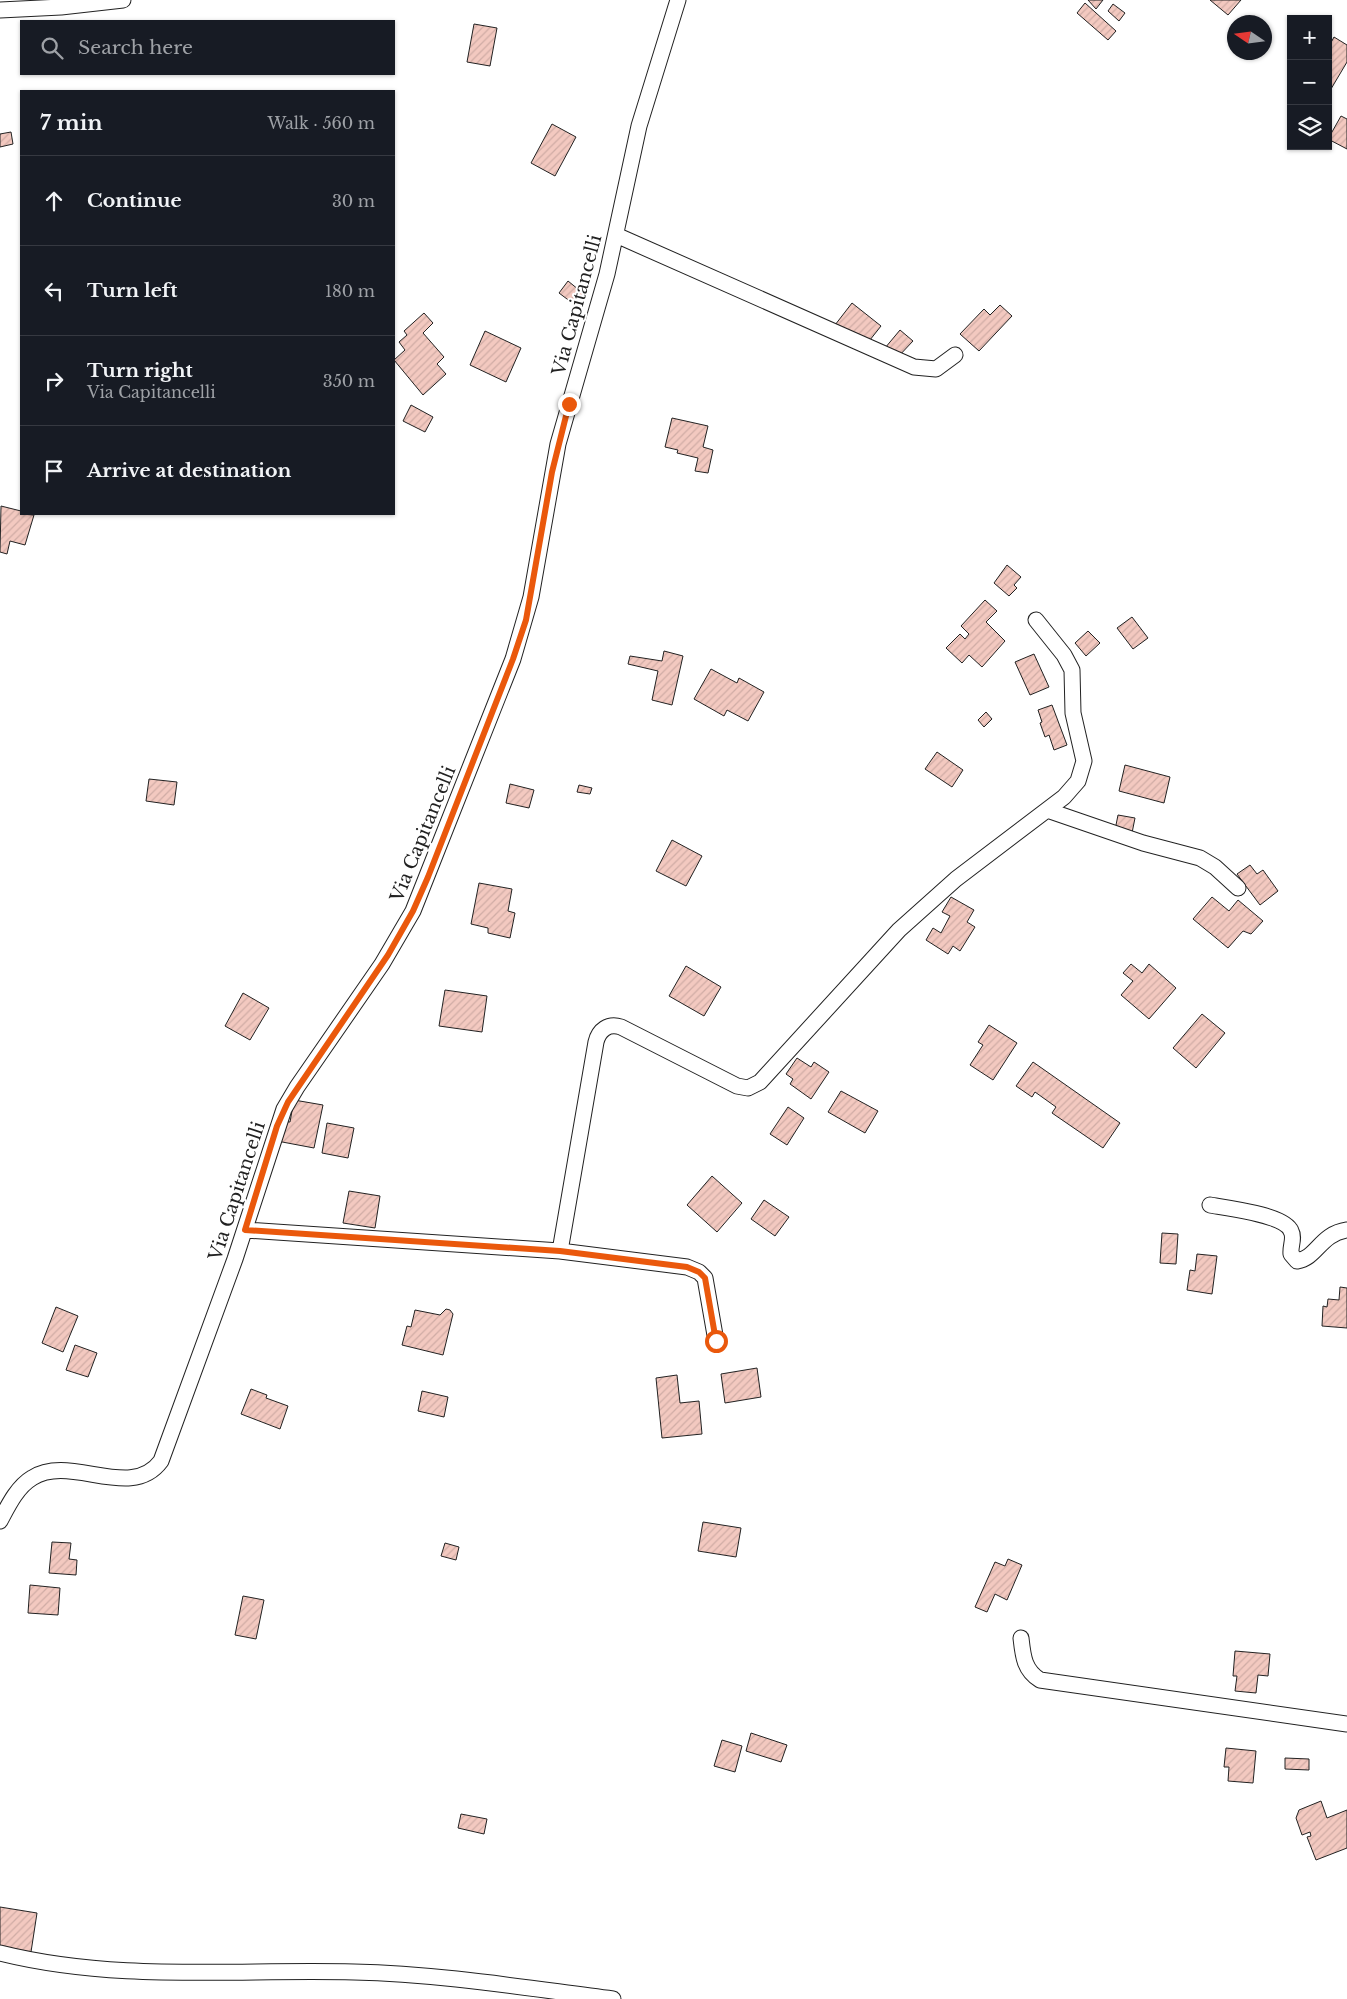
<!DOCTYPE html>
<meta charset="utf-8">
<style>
body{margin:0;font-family:"Libre Baskerville",serif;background:#242831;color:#f1f3f6}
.controls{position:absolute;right:15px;top:15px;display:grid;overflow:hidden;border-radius:0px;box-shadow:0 1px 4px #0004}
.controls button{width:45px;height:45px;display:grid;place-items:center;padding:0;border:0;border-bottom:1px solid #363941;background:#171b24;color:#f1f3f6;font:25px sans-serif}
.compass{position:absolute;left:1227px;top:15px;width:45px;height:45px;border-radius:50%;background:#171b24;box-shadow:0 1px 4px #0004;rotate:283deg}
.stop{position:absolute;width:15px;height:15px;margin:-11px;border:4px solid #ea580c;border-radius:50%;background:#fff}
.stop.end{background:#ea580c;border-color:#fff;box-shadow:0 1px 5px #0008}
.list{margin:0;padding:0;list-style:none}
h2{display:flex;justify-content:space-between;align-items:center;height:65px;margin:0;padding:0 20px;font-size:21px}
h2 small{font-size:16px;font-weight:400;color:#9ea1a6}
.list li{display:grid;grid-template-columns:32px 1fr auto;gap:15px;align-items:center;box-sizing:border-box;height:90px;padding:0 20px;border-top:1px solid #363941}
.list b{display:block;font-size:19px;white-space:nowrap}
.list p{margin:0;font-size:16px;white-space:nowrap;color:#9ea1a6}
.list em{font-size:16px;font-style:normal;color:#9ea1a6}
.icon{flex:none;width:28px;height:28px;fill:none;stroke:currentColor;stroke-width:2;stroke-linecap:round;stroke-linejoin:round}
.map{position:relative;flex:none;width:1347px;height:1999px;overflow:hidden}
.search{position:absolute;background:#171b24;box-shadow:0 1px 4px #0004;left:20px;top:20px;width:375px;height:55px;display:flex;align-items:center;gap:12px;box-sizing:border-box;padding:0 18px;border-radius:0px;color:#9ea1a6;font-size:19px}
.panel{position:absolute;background:#171b24;box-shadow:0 1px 4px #0004;left:20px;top:90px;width:375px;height:425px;border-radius:0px}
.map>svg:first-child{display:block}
</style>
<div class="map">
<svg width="1347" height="1999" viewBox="0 0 1347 1999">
<defs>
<pattern id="building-hatch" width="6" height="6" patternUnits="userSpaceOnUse" patternTransform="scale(1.25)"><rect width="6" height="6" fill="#f3c9c0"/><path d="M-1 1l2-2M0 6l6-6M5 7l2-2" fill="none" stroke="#d0aca5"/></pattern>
</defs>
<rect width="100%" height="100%" fill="#fff"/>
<path fill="url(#building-hatch)" stroke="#222" d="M 1088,0 L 1103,0 L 1096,9 Z
M 1210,0 L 1241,0 L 1228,15 Z
M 1085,3 L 1116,31 L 1108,40 L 1077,13 Z
M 1113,4 L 1125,13 L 1119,21 L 1108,11 Z
M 474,24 L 497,28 L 490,66 L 467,62 Z
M 1334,37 L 1347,45 L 1347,62 L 1328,94 L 1328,48 Z
M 1341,116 L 1347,119 L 1347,149 L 1328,139 Z
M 552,124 L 576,137 L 555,176 L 531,163 Z
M 11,132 L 13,144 L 0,147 L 0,134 Z
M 568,281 L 584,294 L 575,305 L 559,293 Z
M 852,303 L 881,326 L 866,345 L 835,325 Z
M 1000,305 L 1012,316 L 979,351 L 960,334 L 984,309 L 990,315 Z
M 424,313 L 433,323 L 423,333 L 444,357 L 437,364 L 446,374 L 423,395 L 394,360 L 405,350 L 399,342 L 407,335 L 404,331 Z
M 900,330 L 913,341 L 897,358 L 885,348 Z
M 485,331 L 521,348 L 506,382 L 470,365 Z
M 411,405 L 433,417 L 425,432 L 403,421 Z
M 672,418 L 708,426 L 703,447 L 713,450 L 708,473 L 695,471 L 698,458 L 677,453 L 678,450 L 665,447 Z
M 1,506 L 21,511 L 21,514 L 34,515 L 25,545 L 10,541 L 7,554 L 0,552 Z
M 1007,565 L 1021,577 L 1014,585 L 1017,588 L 1009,596 L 994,583 Z
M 985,600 L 997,611 L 986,622 L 1005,641 L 982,667 L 969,655 L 962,663 L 946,648 L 960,634 L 965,639 L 969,634 L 961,626 Z
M 1132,617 L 1148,638 L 1133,649 L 1117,628 Z
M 1088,631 L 1100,643 L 1086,656 L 1075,643 Z
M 664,651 L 683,656 L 672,705 L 652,700 L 658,671 L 628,664 L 630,656 L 662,661 Z
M 1034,654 L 1049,687 L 1030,695 L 1015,662 Z
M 711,669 L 737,683 L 739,678 L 764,692 L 748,721 L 727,710 L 724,716 L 694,699 Z
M 1052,705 L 1067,745 L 1054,750 L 1049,735 L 1045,737 L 1040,723 L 1042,722 L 1038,710 Z
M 986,712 L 992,719 L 984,727 L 978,720 Z
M 937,752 L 963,770 L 952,787 L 925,769 Z
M 1125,765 L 1170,777 L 1164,803 L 1119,791 Z
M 149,779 L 177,782 L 174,805 L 146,801 Z
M 510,784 L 534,790 L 529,808 L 506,803 Z
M 579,785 L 592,788 L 590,794 L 577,792 Z
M 1118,815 L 1135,818 L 1132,833 L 1115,830 Z
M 672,840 L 702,856 L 686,886 L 656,871 Z
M 1250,865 L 1257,874 L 1263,870 L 1278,891 L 1260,905 L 1237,874 Z
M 479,883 L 512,889 L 508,911 L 515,913 L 510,938 L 488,933 L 488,928 L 471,924 Z
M 951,897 L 974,910 L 967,922 L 975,927 L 960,951 L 953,946 L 948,954 L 926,940 L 933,928 L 941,933 L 950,916 L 942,912 Z
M 1212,897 L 1229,911 L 1238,900 L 1263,921 L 1251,934 L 1243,931 L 1228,948 L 1193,919 Z
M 1131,964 L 1142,973 L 1149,964 L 1176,988 L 1149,1019 L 1121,995 L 1133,981 L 1123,973 Z
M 686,966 L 721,987 L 704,1016 L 669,996 Z
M 445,990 L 487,996 L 482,1032 L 439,1026 Z
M 243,993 L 269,1008 L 250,1040 L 225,1026 Z
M 1202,1014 L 1225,1033 L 1196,1068 L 1173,1048 Z
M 989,1025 L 1017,1043 L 993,1080 L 970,1065 L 983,1045 L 978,1042 Z
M 797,1058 L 811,1067 L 814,1062 L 829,1072 L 811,1099 L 790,1084 L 793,1079 L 786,1074 Z
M 1033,1062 L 1120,1123 L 1103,1148 L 1052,1113 L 1056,1107 L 1035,1092 L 1032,1097 L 1016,1086 Z
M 841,1091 L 878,1111 L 865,1133 L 828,1112 Z
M 294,1100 L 323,1105 L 314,1148 L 277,1141 L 280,1121 L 290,1122 Z
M 788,1107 L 804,1118 L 787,1145 L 770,1134 Z
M 327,1123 L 354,1128 L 348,1158 L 322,1153 Z
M 712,1176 L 742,1203 L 717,1232 L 687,1205 Z
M 349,1191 L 380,1196 L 375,1228 L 343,1223 Z
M 764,1200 L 789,1217 L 775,1236 L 751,1219 Z
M 1162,1233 L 1178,1234 L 1176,1264 L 1160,1263 Z
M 1197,1254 L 1217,1256 L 1212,1294 L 1187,1290 L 1190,1270 L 1195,1271 Z
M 1340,1287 L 1347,1288 L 1347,1328 L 1322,1326 L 1323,1306 L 1327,1307 L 1328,1299 L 1339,1300 Z
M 56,1307 L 78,1316 L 63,1352 L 42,1343 Z
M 446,1309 L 450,1310 L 453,1314 L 443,1355 L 402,1345 L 407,1326 L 411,1327 L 415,1310 L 440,1315 Z
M 75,1345 L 97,1353 L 88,1377 L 66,1370 Z
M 757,1368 L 761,1397 L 725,1403 L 721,1374 Z
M 677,1375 L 680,1403 L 699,1401 L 702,1434 L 662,1438 L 656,1378 Z
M 251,1389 L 267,1395 L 266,1398 L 288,1406 L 280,1429 L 241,1414 Z
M 422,1391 L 448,1397 L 444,1417 L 418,1411 Z
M 703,1522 L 741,1528 L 736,1557 L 698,1551 Z
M 52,1542 L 71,1543 L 69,1559 L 77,1560 L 76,1575 L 49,1573 Z
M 445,1543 L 459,1547 L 456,1560 L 441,1556 Z
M 1008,1559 L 1022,1565 L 1007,1600 L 995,1594 L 987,1612 L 975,1607 L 995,1562 L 1005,1566 Z
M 30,1585 L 60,1588 L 58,1615 L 28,1613 Z
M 243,1596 L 264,1600 L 256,1639 L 235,1635 Z
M 1235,1651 L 1270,1654 L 1268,1676 L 1258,1675 L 1256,1693 L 1235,1691 L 1237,1676 L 1233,1676 Z
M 751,1733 L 787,1745 L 781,1762 L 746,1751 Z
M 722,1740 L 742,1746 L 735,1772 L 714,1766 Z
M 1226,1748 L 1256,1751 L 1253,1783 L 1228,1781 L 1229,1767 L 1224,1767 Z
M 1285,1758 L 1309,1759 L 1309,1770 L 1285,1769 Z
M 1321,1801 L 1327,1818 L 1347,1810 L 1347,1848 L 1316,1860 L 1307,1837 L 1311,1836 L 1310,1832 L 1302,1835 L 1296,1818 L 1299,1810 Z
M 461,1814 L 487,1819 L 484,1834 L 458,1828 Z
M 0,1907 L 37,1913 L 31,1952 L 0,1947 Z"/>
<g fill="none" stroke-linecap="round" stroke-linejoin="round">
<defs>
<path id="minor" d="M 0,10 L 61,7 L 123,0
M 616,235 L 914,367 L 936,369 L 955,355
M 1047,810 L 1143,843 L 1200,858 L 1215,867 L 1238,888
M 1210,1205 C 1227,1208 1285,1215 1291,1231 C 1295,1238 1290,1246 1291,1254 L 1297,1261 C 1317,1258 1320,1234 1347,1230
M 245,1230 L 560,1251 L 687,1267 L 699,1272 L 705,1278 L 716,1341
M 560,1251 L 596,1042 C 599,1030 608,1023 621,1027 L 737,1086 L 748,1088 L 760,1082 L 899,930 L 956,879 L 1064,797 L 1078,781 L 1084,761 L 1073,713 L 1072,670 L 1064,655 L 1036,620
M 0,1521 C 8,1506 17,1487 32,1478 C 70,1453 131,1502 161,1461 L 235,1259 L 284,1109 L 297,1087 L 382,964 L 413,911 L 513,659 L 531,597 L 558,444 L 607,274 L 639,126 L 678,0
M 1021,1638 C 1023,1656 1024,1670 1040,1680 L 1347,1724
M 0,1953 C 116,1982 235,1969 354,1972 C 441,1974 526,1988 613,1999"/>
</defs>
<use href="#minor" stroke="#222" stroke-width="17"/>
<use href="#minor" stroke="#fff" stroke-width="15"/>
</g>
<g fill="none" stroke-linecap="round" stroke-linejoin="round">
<path stroke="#ea580c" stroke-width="6" d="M 569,404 L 552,472 L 526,620 L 513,659 L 428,877 L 413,911 L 388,955 L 288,1102 L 277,1126 L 245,1230 L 560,1251 L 687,1267 L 699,1272 L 705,1278 L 716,1341"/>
</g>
<g text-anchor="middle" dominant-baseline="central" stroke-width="4" stroke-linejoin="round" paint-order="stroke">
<g font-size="18" fill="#222" stroke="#fff">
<text transform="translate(577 305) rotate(-75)">Via Capitancelli</text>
<text transform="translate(423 834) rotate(-68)">Via Capitancelli</text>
<text transform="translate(237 1191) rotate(-72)">Via Capitancelli</text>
</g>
</g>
</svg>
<div class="controls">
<button>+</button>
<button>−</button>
<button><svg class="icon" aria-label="layers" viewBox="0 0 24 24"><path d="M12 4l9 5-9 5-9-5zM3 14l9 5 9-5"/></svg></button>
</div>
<svg class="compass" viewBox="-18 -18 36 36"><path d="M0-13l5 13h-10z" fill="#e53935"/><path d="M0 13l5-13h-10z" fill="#9ea1a6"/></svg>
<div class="stop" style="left:716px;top:1341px"></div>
<div class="stop end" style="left:569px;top:404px"></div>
<div class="search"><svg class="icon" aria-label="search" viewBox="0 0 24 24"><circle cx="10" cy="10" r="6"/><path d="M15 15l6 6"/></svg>Search here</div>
<section class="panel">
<h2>7 min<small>Walk · 560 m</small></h2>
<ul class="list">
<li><svg class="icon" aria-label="ahead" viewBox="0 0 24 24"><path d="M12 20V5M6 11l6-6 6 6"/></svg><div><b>Continue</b></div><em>30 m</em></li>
<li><svg class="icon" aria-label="left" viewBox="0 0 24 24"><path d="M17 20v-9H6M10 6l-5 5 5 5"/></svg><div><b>Turn left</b></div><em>180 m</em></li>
<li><svg class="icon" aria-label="right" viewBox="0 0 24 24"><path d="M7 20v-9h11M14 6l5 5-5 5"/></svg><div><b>Turn right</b><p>Via Capitancelli</p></div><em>350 m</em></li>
<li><svg class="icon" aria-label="arrive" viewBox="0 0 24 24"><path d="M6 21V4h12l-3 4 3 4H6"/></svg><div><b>Arrive at destination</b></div></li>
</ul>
</section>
</div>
